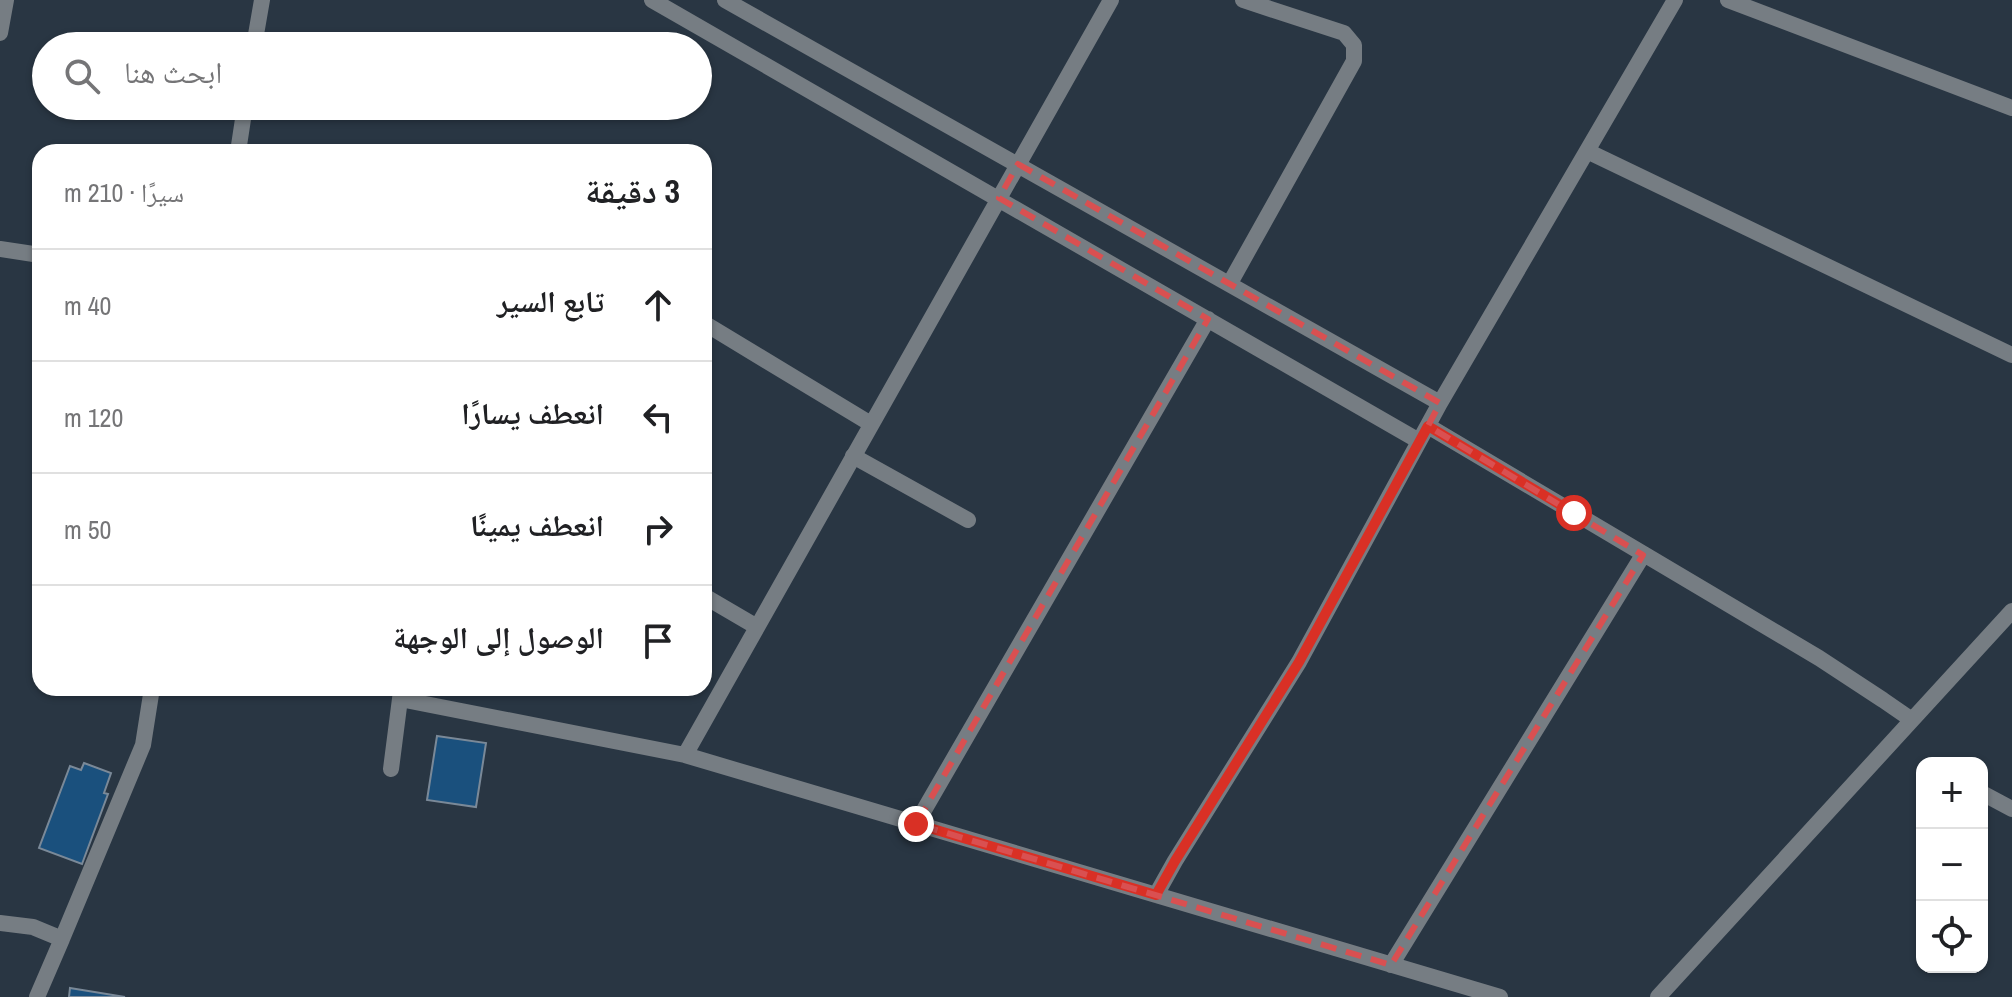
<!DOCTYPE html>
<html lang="ar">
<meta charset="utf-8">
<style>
body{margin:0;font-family:"Archivo Narrow","Noto Naskh Arabic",sans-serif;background:#f6f6f6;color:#202124;direction:rtl}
.controls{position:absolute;right:24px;bottom:24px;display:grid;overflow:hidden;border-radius:16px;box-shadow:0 2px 6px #0004}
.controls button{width:72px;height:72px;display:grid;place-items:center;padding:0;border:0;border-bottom:2px solid #e0e0e0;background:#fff;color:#202124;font:40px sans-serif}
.stop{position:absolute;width:24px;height:24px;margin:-18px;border:6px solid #d93025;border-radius:50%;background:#fff}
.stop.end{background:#d93025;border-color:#fff;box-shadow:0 2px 8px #0008}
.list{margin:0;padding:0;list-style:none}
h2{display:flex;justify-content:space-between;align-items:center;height:104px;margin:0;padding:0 32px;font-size:34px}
h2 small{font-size:26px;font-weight:400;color:#757577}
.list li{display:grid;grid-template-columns:52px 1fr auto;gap:24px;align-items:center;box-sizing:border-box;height:112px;padding:0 32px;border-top:2px solid #e0e0e0}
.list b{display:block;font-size:30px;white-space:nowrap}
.list em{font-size:26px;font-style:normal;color:#757577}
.icon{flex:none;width:44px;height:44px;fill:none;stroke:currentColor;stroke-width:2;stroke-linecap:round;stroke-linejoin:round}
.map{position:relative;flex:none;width:2012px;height:997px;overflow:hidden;direction:ltr}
.search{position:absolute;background:#fff;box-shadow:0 2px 6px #0004;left:32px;top:32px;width:680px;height:88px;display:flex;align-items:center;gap:20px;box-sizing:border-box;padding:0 28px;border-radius:44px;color:#757577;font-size:30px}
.panel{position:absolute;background:#fff;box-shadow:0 2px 6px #0004;left:32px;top:144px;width:680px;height:552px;border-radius:24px;direction:rtl}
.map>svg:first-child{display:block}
</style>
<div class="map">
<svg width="2012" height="997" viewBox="0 0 2012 997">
<rect width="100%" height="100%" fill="#293643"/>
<path fill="#1a507d" stroke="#7a8998" stroke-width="2" d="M 437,736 L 486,743 L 476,807 L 427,800 Z
M 84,763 L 111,773 L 104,793 L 108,794 L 82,864 L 39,848 L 70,766 L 81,770 Z
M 70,988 L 125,997 L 69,997 Z"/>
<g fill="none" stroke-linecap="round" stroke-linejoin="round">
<path stroke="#767d83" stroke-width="16" d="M 853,456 L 968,520"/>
<path stroke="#767d83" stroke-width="16" d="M 652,0 L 1419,441
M 725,0 L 1440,403
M 1728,0 L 2012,108
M 0,33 L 6,0
M 254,46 L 262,0
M 1587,151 L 2012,355
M 238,152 L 245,106
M 0,249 L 40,255
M 1230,283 L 1354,61 L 1354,45 L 1344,33 L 1243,0
M 704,323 L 871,424
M 1428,426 L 1819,658 L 1883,700 L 1912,720
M 704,596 L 757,627
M 400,699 L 685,755 L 1500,997
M 685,755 L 1111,0
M 391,769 L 401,691
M 1982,793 L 2012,809
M 916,824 L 1208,319
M 1156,895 L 1175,861 L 1299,662 L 1440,403 L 1675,0
M 0,923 L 33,927 L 62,939 L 37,997
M 62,939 L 143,745 L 152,688
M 1391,965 L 1643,555
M 1658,997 L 2012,611"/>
</g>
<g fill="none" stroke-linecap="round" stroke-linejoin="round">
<path stroke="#d93025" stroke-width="10" d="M 916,824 L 1156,895 L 1175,861 L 1299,662 L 1428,426 L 1574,513"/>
</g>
<path fill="none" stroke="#d95051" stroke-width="6" stroke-dasharray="16 10" stroke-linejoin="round" d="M 1018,164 L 1440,403 L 1428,426 L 1643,555 L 1391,965 L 916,824 L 1208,319 L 999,198 Z"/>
</svg>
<div class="controls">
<button>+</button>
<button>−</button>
<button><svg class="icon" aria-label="locate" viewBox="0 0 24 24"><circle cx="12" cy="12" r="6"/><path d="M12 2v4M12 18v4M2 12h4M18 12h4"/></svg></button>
</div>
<div class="stop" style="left:1574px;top:513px"></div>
<div class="stop end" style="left:916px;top:824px"></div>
<div class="search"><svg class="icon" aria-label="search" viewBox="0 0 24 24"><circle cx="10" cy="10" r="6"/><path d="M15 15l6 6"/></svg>ابحث هنا</div>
<section class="panel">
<h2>3 دقيقة<small>سيرًا · 210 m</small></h2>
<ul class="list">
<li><svg class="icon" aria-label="ahead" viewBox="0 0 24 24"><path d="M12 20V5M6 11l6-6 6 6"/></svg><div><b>تابع السير</b></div><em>40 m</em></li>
<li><svg class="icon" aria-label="left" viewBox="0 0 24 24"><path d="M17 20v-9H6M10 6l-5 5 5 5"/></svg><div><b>انعطف يسارًا</b></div><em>120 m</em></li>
<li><svg class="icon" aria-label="right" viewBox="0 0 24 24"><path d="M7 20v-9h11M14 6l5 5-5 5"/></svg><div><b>انعطف يمينًا</b></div><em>50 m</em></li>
<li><svg class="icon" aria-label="arrive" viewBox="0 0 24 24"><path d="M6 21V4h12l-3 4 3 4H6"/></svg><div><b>الوصول إلى الوجهة</b></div></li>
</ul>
</section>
</div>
